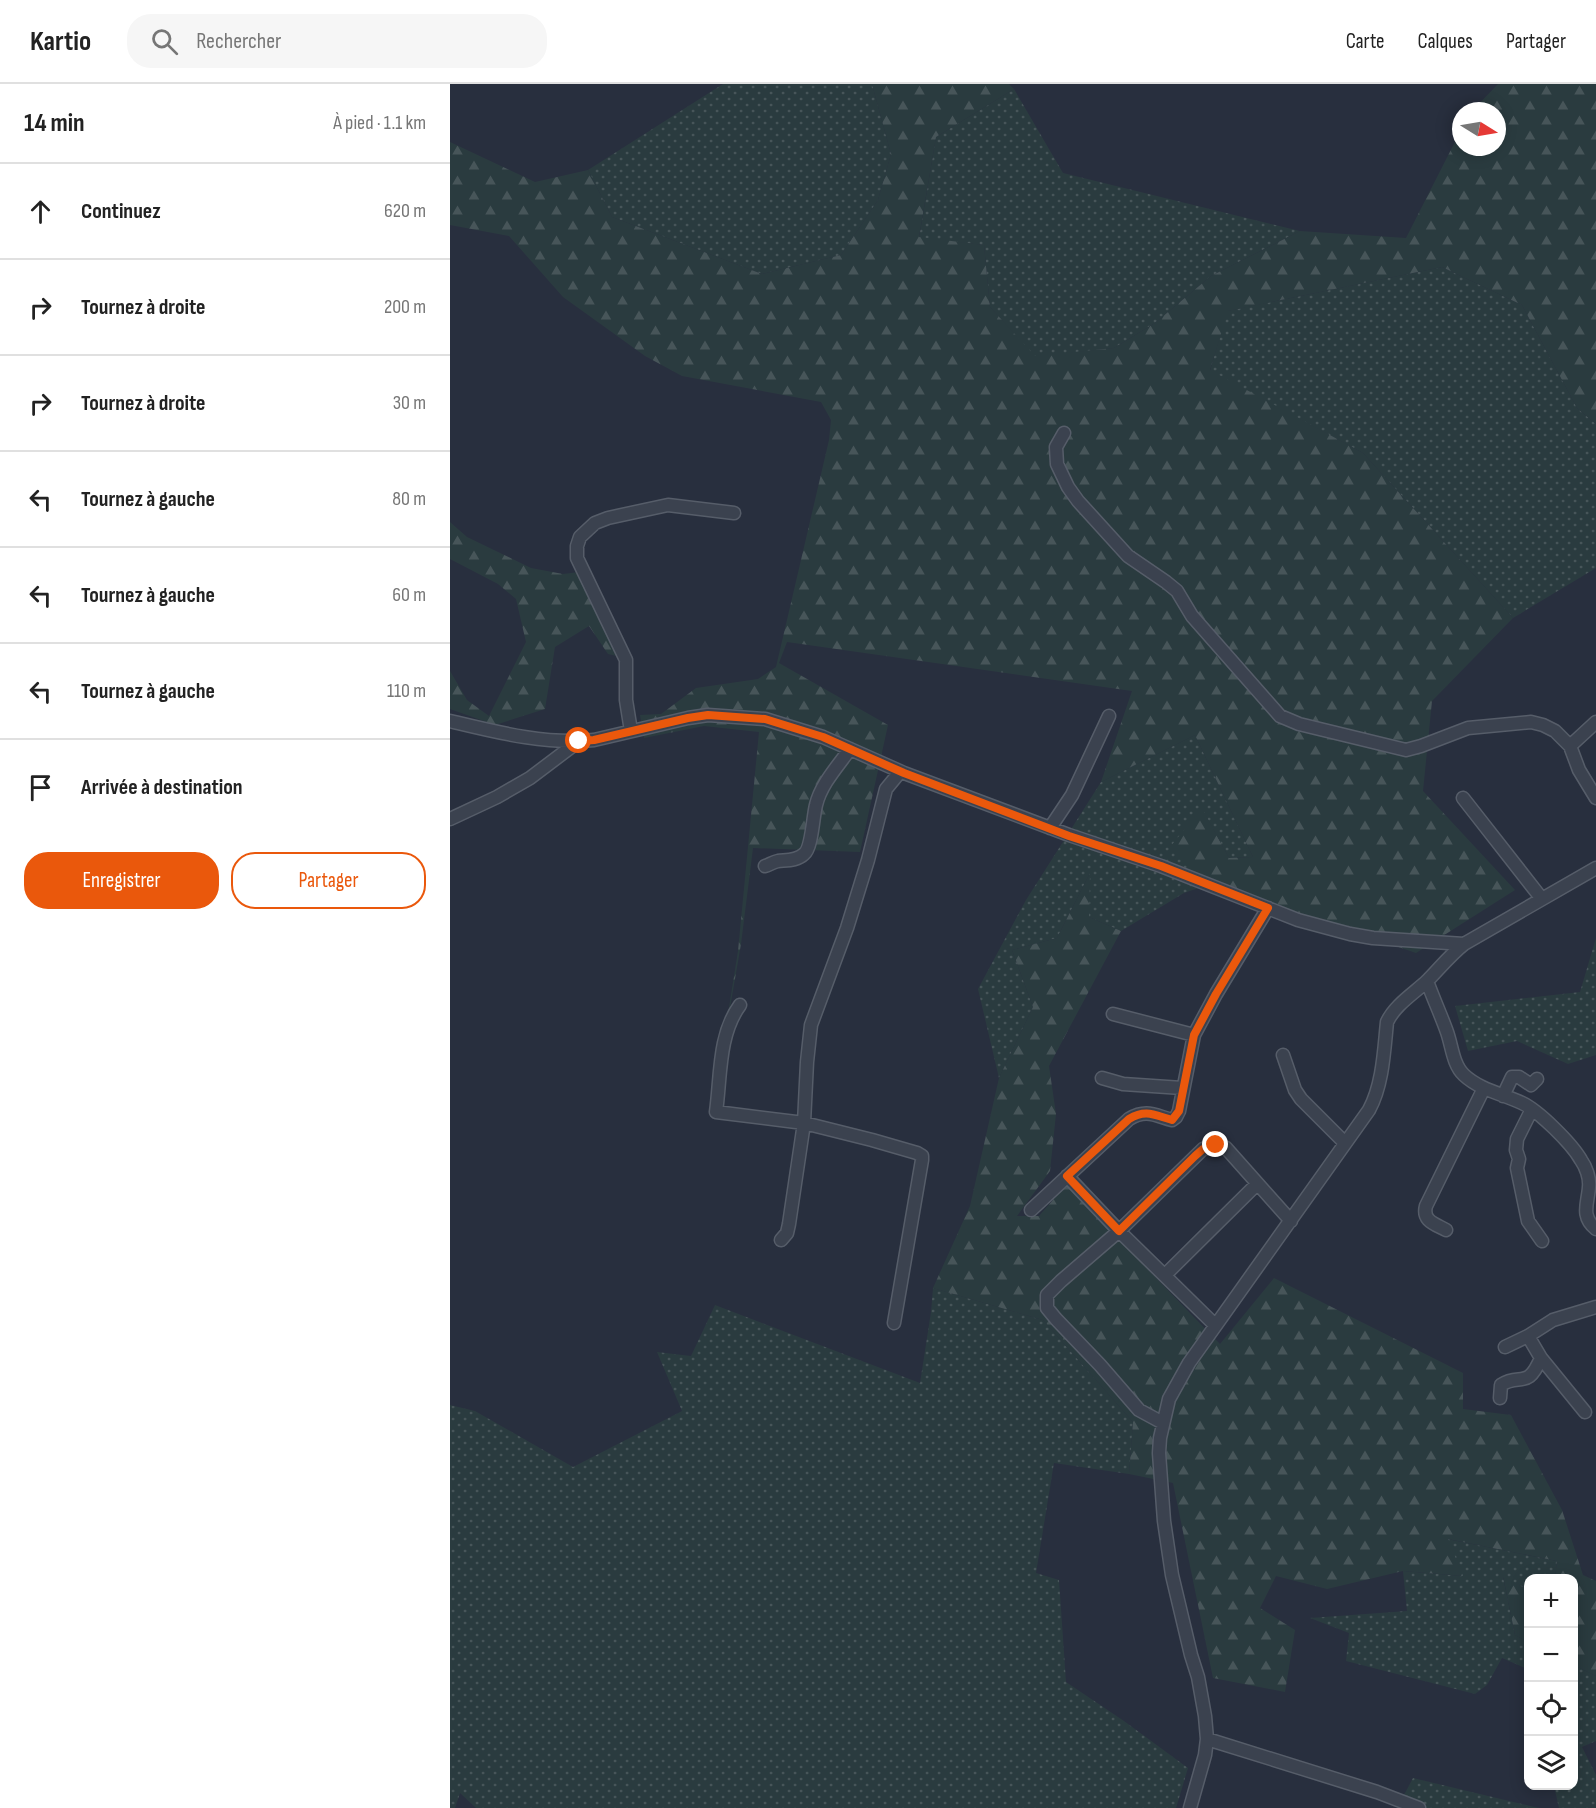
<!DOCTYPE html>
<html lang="fr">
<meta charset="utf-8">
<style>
body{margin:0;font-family:"Sofia Sans Condensed",sans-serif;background:#f6f6f6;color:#222}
.controls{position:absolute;right:18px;bottom:18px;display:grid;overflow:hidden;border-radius:12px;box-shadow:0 3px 15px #0003}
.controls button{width:54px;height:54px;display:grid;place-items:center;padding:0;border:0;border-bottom:2px solid #e0e0e0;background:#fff;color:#222;font:30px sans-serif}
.compass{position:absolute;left:1002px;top:18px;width:54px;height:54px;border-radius:50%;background:#fff;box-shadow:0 3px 15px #0003;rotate:101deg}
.stop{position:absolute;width:18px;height:18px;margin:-14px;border:4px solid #ea580c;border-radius:50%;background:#fff}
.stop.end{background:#ea580c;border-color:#fff;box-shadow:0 2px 6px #0008}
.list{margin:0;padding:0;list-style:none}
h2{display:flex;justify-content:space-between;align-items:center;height:78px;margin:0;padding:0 24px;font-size:26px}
h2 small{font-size:20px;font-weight:400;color:#767676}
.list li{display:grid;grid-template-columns:39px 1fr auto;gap:18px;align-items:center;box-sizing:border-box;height:96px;padding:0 24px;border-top:2px solid #e0e0e0}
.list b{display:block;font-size:22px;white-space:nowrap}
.list em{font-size:20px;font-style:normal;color:#767676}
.actions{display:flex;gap:12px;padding:18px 24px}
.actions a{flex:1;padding:14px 0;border:2px solid #ea580c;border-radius:24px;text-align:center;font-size:21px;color:#ea580c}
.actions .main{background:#ea580c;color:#fff}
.icon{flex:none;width:33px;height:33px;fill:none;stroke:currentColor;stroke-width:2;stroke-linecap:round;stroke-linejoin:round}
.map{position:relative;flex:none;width:1146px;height:1724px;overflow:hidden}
header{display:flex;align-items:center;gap:36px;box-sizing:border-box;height:84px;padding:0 30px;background:#fff;border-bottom:2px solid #e0e0e0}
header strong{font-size:28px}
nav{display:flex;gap:33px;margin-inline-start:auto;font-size:21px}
.search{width:420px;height:54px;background:#f6f6f6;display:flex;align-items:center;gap:15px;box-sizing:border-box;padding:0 21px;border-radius:24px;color:#767676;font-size:22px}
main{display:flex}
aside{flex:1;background:#fff}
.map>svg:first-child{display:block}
</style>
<header>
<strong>Kartio</strong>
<div class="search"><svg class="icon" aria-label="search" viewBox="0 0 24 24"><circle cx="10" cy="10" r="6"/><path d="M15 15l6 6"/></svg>Rechercher</div>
<nav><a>Carte</a><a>Calques</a><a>Partager</a></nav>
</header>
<main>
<aside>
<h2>14 min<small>À pied · 1.1 km</small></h2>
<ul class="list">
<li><svg class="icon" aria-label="ahead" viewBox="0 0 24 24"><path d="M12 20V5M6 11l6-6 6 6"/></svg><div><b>Continuez</b></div><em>620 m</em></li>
<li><svg class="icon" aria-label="right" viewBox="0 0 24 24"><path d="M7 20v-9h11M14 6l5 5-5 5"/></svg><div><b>Tournez à droite</b></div><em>200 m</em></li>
<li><svg class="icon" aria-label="right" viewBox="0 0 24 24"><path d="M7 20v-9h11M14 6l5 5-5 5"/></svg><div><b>Tournez à droite</b></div><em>30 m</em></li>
<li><svg class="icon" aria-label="left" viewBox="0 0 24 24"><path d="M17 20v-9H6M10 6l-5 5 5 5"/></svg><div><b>Tournez à gauche</b></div><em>80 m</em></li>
<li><svg class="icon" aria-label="left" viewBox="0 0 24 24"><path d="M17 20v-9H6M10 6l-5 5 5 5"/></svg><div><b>Tournez à gauche</b></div><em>60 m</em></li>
<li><svg class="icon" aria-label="left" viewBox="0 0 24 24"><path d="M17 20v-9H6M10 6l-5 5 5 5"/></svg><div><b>Tournez à gauche</b></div><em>110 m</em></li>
<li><svg class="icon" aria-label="arrive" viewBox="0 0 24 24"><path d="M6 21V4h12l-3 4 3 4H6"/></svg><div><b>Arrivée à destination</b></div></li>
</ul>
<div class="actions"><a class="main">Enregistrer</a><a>Partager</a></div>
</aside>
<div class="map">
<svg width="1146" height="1724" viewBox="0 0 1146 1724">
<defs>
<pattern id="grass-dots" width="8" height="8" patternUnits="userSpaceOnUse" patternTransform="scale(1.5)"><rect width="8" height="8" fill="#2a3b3f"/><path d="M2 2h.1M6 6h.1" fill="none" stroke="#475559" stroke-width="1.8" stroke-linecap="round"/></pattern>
<pattern id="forest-firs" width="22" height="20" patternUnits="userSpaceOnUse" patternTransform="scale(1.5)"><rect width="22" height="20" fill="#2a3b3f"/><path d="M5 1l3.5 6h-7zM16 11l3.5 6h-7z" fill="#475559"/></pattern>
</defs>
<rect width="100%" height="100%" fill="#282f3e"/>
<path fill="url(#grass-dots)" d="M 273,0 L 422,0 L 441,70 L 428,116 L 391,171 L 312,190 L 162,133 L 138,86 Z
M 564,5 L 613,89 L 850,147 L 761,192 L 705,239 L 664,264 L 585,273 L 540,223 L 534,161 L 469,154 L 486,53 Z
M 992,183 L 1072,221 L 1127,324 L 1146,340 L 1146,484 L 1063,534 L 913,369 L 760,287 L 777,227 Z
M 745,651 L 803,773 L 779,774 L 752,725 L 763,799 L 734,809 L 671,847 L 639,833 L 639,791 L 607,854 L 562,866 L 583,923 L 549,994 L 528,905 L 576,816 L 651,698 Z
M 1146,854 L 1146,971 L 1118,980 L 1067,957 L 1018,967 L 1005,922 L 1130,908 Z
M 483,1204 L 593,1236 L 683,1338 L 679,1390 L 604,1379 L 586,1489 L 609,1496 L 616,1598 L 674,1637 L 738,1684 L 726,1724 L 26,1724 L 10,1709 L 5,1724 L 0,1724 L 0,1321 L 25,1327 L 123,1383 L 232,1327 L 207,1268 L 241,1272 L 265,1221 L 470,1299 L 481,1228 Z
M 997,1455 L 1107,1477 L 1105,1494 L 1078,1494 L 1078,1506 L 1053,1493 L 1065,1551 L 1078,1558 L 1078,1597 L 1075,1584 L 1052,1574 L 1037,1601 L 1025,1610 L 896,1577 L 899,1549 L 860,1534 L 957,1527 L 953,1487 L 1012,1492 Z
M 1124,1581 L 1146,1592 L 1146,1657 L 1132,1663 L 1146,1691 L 1146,1724 L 1109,1724 L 1104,1702 L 1124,1702 Z
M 963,1694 L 1089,1724 L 947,1724 Z"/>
<path fill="url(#forest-firs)" d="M 422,0 L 559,0 L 564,5 L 486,53 L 469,153 L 534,161 L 540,223 L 585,272 L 664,264 L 705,239 L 761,192 L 850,147 L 956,154 L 1011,46 L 1011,63 L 1047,63 L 1047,27 L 1022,27 L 1048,0 L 1146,0 L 1146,340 L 1127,324 L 1072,221 L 992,183 L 778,227 L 760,286 L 913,369 L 1063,534 L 982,617 L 973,707 L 1065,806 L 966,869 L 763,799 L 720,763 L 752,724 L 779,774 L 803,773 L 745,651 L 651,698 L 682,607 L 337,558 L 329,579 L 438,641 L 410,768 L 303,764 L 291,860 L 267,999 L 288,867 L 309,648 L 254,642 L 194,654 L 190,631 L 211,630 L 246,604 L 308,595 L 326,583 L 379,356 L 381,336 L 371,318 L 232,292 L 195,272 L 113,213 L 59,152 L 0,141 L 0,58 L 85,98 L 138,86 L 162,133 L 312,190 L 391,171 L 428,116 L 441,70 Z
M 0,438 L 17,453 L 81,484 L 113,490 L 138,487 L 176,574 L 158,570 L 139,542 L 105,563 L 95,625 L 45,641 L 0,625 L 0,587 L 17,616 L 39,632 L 76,558 L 66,515 L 48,500 L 0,475 Z
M 640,789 L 639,833 L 671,847 L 599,982 L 606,1030 L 600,1087 L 567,1132 L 589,1132 L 616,1101 L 770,1260 L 824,1194 L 1013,1289 L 1013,1325 L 1061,1331 L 1112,1426 L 1133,1491 L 1146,1497 L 1146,1592 L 1124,1581 L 1124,1494 L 1105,1494 L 1107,1477 L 998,1455 L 1013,1492 L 953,1487 L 877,1505 L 826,1492 L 810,1524 L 845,1546 L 835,1608 L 763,1594 L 723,1399 L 679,1390 L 683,1338 L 593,1236 L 483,1204 L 520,1122 L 549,994 L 583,923 L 562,866 L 607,854 Z
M 1053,1492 L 1078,1506 L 1078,1558 L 1065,1551 Z"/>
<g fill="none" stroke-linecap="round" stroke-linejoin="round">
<defs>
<path id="minor" d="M 614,349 L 606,363 L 607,380 L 618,403 L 628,417 L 678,472 L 716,498 L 727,507 L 742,532 L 830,632 L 849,640 L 956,666 L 971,662 L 1018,644 L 1081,638 L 1093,641 L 1105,647 L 1120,662 L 1129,686 L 1146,714
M 0,637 C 46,648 96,661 144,656 L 238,634 L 258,631 L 315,635 L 373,653 L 454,689 L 619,751 L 711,782 L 848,836 L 900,850 L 923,854 L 1014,860
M 181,647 L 176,616 L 176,576 L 127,474 L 127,462 L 130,453 L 145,439 L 158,434 L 218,421 L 284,429
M 1120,662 L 1146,638
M 1013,714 L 1092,815
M 0,735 L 47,713 L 80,694 L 129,657
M 600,744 L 622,711 L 659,632
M 315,782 C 319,781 323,778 328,777 C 336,776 347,777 354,770 C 362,764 363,732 366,721 C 371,700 388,682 400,665
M 977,897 C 983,914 991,931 997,948 C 1002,962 1003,981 1014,991 C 1030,1006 1053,1010 1072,1019 C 1089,1027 1122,1060 1131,1076 C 1136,1083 1140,1094 1139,1103 C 1138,1119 1130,1132 1146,1145
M 290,921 C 268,951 271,992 266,1028 L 354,1039 L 422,1056 L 467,1069 L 472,1072 L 472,1076 L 444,1239
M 663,930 L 744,951
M 833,971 L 845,1006 L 851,1015 L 895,1059
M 652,994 L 673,1000 L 732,1004
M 1053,1012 L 1062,993 L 1069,993 L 1081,1001 L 1087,995
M 1082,1025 L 1067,1055 L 1066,1066 L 1069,1075 L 1067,1084 L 1078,1137 L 1092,1157
M 617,1092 L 669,1147 L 765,1241
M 581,1126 L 679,1035 C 696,1025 704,1031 722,1036 L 726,1033 L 729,1027 L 744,951 L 766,910 L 818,824
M 996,1146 C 985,1140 972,1137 976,1122 L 1034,1004
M 331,1156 L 337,1149 L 339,1140 L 354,1039 L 357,978 L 361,941 L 397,844 L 418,776 L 436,705 L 450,688
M 715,1191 L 807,1100
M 1078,1252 L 1091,1274 L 1135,1328
M 1055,1263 L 1078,1252 L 1103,1236 L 1146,1223
M 1050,1314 L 1051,1301 C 1070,1288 1077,1307 1091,1274
M 713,1339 L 689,1326 L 650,1281 L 606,1235 L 597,1224 L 597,1211 L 611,1197 L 669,1147 L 753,1065 L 766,1061 L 776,1064 L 841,1137
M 757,1655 L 927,1708 L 969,1724
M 740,1724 L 755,1671 L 757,1655 L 755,1632 L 748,1593 L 741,1571 L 722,1491 L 714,1437 L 709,1369 L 710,1354 L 719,1315 L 739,1279 L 919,1026 C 933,1000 934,967 937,938 C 945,921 963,910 977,897 C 989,885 1000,871 1014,860 L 1146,784"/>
</defs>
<use href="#minor" stroke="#565d69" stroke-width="15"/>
<use href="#minor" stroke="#3b424f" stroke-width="12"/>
</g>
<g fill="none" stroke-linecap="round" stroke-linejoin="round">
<path stroke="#ea580c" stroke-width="8" d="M 129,657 L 144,656 L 238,634 L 258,631 L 315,635 L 373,653 L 454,689 L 619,752 L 711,782 L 818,824 L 766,910 L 744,951 L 729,1027 L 722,1036 C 704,1031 696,1025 679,1035 L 617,1092 L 669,1147 L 745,1072 L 753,1065 L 766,1061"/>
</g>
</svg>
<div class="controls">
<button>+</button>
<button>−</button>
<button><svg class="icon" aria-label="locate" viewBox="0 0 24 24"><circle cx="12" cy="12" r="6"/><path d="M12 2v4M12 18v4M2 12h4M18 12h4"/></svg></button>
<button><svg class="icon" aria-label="layers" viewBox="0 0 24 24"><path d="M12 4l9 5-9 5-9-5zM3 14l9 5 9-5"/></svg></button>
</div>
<svg class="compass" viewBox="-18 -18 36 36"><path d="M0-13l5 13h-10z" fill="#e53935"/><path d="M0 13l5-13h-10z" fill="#767676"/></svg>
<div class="stop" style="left:129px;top:657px"></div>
<div class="stop end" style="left:766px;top:1061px"></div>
</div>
</main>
